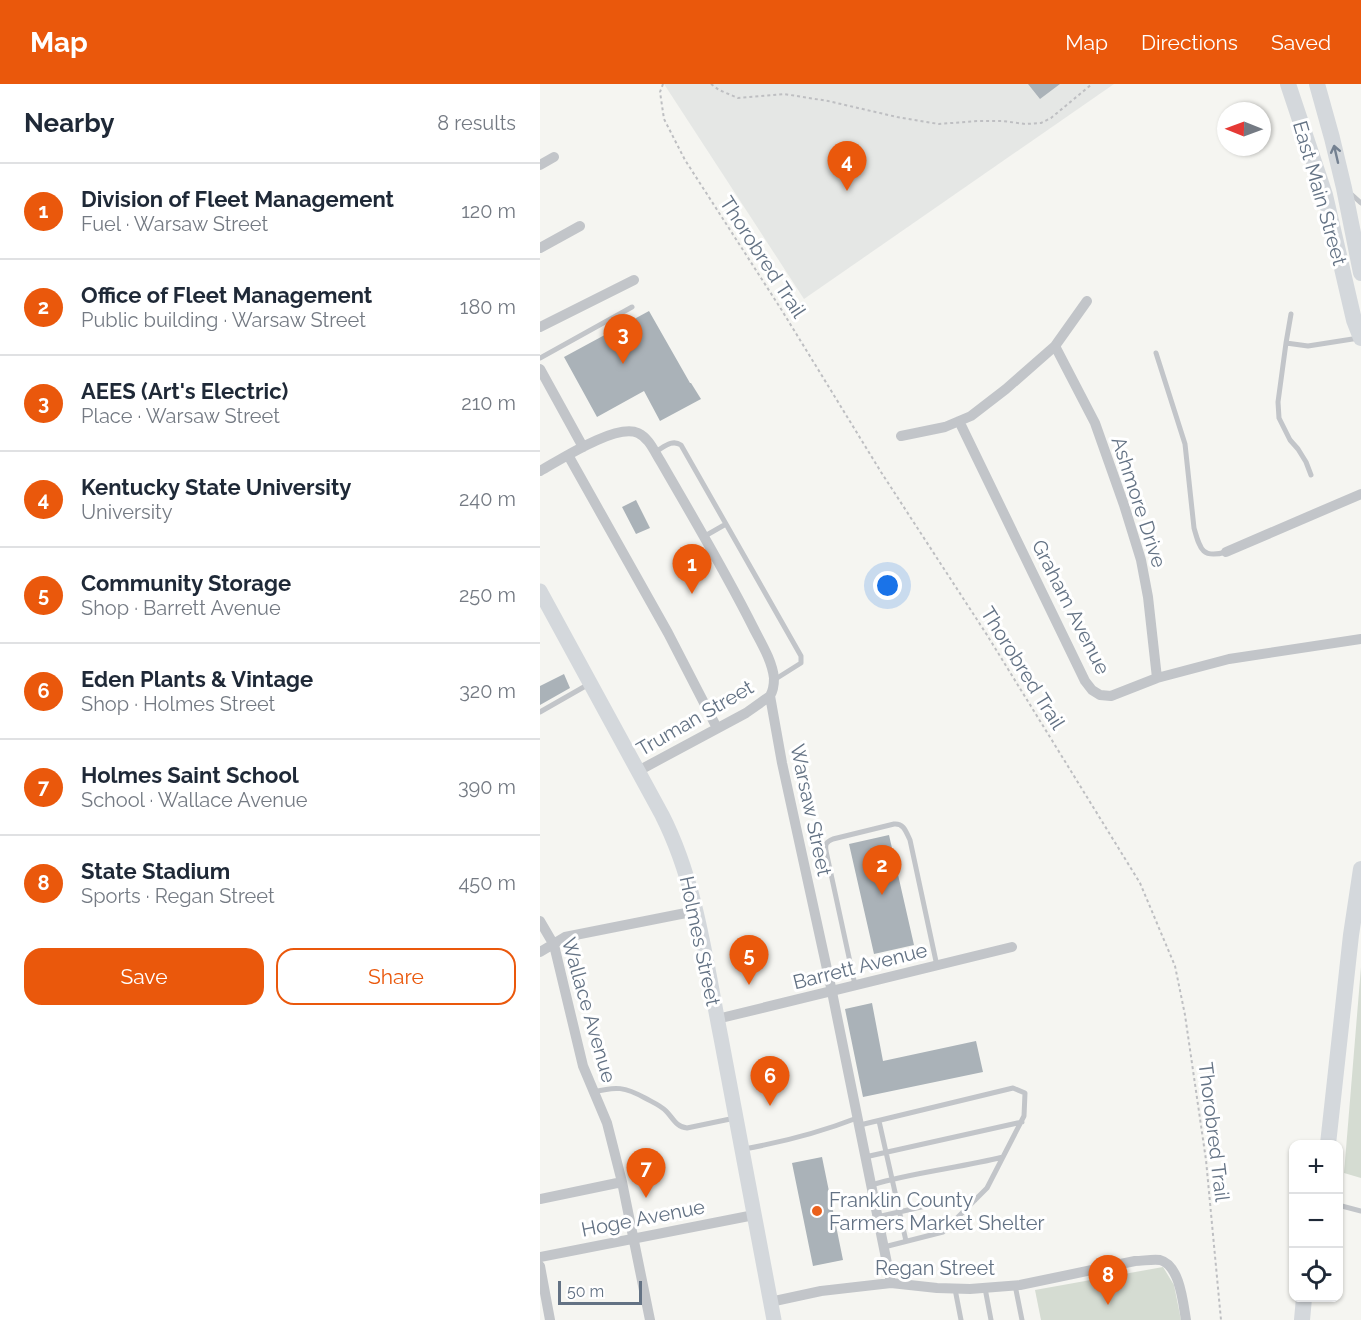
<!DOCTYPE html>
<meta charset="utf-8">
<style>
body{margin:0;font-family:Raleway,sans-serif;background:#f6f6f7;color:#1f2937}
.controls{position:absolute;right:18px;bottom:18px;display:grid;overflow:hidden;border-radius:12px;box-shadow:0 2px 4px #0004}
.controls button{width:54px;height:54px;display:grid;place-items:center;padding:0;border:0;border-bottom:2px solid #e0e1e3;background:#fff;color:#1f2937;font:30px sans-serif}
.compass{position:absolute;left:677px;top:18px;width:54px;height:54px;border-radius:50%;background:#fff;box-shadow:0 2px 4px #0004;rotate:271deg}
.scale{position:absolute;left:18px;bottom:15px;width:84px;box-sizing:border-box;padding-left:6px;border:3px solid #637284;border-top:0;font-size:16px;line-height:21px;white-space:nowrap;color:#637284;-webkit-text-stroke:4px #fff;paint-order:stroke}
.you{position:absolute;left:348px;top:502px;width:21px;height:21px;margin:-15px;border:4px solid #fff;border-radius:50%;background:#1a73e8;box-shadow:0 0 0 9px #1a73e833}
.badge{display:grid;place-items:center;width:39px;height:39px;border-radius:50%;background:#ea580c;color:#fff;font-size:20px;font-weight:700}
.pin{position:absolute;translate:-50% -50px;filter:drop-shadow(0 2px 3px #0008)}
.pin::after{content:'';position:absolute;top:32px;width:21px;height:18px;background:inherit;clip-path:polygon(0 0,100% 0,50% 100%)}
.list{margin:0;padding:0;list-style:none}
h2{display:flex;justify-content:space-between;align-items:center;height:78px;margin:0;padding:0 24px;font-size:26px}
h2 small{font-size:20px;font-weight:400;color:#747a83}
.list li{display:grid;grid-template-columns:39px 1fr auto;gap:18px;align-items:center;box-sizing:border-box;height:96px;padding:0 24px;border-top:2px solid #e0e1e3}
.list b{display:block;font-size:22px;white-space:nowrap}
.list p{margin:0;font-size:20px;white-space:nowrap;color:#747a83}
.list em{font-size:20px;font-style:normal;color:#747a83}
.actions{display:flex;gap:12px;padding:18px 24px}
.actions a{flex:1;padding:14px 0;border:2px solid #ea580c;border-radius:18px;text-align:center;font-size:21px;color:#ea580c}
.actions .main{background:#ea580c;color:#fff}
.icon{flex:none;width:33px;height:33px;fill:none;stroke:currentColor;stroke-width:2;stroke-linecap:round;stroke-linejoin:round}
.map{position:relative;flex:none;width:821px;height:1236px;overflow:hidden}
header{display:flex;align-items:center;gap:36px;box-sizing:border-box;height:84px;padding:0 30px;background:#ea580c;color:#fff}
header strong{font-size:28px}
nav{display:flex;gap:33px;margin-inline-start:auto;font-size:21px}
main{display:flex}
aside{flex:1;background:#fff}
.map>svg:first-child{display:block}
</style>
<header>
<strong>Map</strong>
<nav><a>Map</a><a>Directions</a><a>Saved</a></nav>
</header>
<main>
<aside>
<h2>Nearby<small>8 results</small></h2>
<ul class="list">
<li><span class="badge">1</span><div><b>Division of Fleet Management</b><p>Fuel · Warsaw Street</p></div><em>120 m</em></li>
<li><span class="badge">2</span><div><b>Office of Fleet Management</b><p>Public building · Warsaw Street</p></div><em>180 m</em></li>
<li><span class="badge">3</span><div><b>AEES (Art's Electric)</b><p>Place · Warsaw Street</p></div><em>210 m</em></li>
<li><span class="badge">4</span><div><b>Kentucky State University</b><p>University</p></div><em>240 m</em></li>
<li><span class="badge">5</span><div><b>Community Storage</b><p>Shop · Barrett Avenue</p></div><em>250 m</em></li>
<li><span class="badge">6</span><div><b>Eden Plants &amp; Vintage</b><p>Shop · Holmes Street</p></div><em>320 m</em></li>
<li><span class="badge">7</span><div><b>Holmes Saint School</b><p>School · Wallace Avenue</p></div><em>390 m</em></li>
<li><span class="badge">8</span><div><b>State Stadium</b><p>Sports · Regan Street</p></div><em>450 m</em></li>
</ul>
<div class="actions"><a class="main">Save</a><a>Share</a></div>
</aside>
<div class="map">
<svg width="821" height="1236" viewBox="0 0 821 1236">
<rect width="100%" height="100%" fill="#f5f5f1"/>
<path fill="#e5e7e5" d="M 124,0 L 574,0 L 264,215 Z"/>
<path fill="#d5dcd2" d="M 821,883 L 821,1094 L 804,1089 Z
M 623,1183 L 634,1201 L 641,1236 L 501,1236 L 495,1206 Z"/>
<path fill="#aab2b8" d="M 488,0 L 520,0 L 500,15 Z
M 109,227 L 150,299 L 151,299 L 161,315 L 120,337 L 104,307 L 57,333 L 24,273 Z
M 96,416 L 110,444 L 96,450 L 82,423 Z
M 24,590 L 30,604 L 0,621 L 0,602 Z
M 349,751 L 374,861 L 334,870 L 309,760 Z
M 332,919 L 343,977 L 436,957 L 443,988 L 323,1013 L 305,925 Z
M 282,1073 L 303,1176 L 273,1182 L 252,1079 Z"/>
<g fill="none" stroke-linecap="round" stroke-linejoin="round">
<path stroke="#bebfc2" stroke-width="2" stroke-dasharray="3 3" stroke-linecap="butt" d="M 123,0 L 120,8 L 124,35 L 145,76 L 241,225 L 341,388 L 447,551 L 600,799 L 635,882 L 645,931 L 666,1076 L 681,1236
M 171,0 L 179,6 L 198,14 L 244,10 L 288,17 L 357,33 L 399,40 L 437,37 L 463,37 L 485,40 L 501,39 L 511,34 L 552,0"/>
<path stroke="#c2c5c9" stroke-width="5" d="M 811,110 L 821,119
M 746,259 L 751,230
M 616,269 L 645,360 L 654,444 C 660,465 662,475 686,468
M 0,274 L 92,223
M 115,368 C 124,363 132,355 141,361 L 186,440 L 165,452
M 771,391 L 766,378 L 758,365 L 750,356 L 739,334 L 738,318 L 746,259 L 768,262 L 819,254
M 186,440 L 261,572 L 261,579 L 234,596
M 0,628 L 49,600
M 315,901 L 286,767 C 285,760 286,758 293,755 L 354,740 C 364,739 366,748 370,756 L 397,882
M 54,1008 C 76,1002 85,1003 105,1014 C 112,1018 120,1021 126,1027 C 133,1034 136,1043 147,1044 L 195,1034
M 339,1037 L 366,1157
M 320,1041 L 473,1004 L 485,1009 L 484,1032 L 447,1104 L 403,1148 L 344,1163
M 204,1065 C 243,1058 281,1048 317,1034
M 325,1073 L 482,1038
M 331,1101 C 374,1088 419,1084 463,1073
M 798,1121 L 821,1127
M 337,1133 L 403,1118 L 435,1116
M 475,1201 L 482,1236
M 445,1204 L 451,1236
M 415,1205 L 421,1236"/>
<path stroke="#c2c5c9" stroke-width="10" d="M 0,81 L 14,73
M 0,164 L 40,142
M 0,243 L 94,196
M 515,262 L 555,339 L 584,421 L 601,476 L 608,513 L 617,594
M 0,285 L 43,363
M 419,337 L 545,597 L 552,606 L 560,611 L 571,612 L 617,594 L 689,575 L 821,555
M 361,352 L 405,343 L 431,332 L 466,305 L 515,262 L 547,217
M 28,371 L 128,549 L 177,644
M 0,387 C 20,376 76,339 98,349 C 109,354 114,367 121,378 C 152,432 185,487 213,543 C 221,559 232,576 234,594 C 234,600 233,607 230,612 L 242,679 L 292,908 L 351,1199
M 686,468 L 821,410
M 98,687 L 206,629 L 230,612
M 0,837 L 14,861 L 43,982 L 67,1039 L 82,1098 L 110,1236
M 0,868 L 25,853 L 156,827
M 177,935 L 472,863
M 0,1115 L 82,1098
M 0,1173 L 214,1131
M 0,1182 L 10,1236
M 230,1218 L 281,1207 L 351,1199 L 397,1204 L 430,1205 L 480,1201 L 595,1177 C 603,1177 612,1175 620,1176 C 640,1181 643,1219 646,1236"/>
<path stroke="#d4d8dc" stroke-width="15" d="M 0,507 L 122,731 C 157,800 166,879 181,954 C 199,1048 217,1142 234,1236"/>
<path stroke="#d4d8dc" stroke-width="16" d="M 748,0 L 785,111 L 814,236 L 821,254
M 777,0 L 792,54 L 804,104 L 821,189
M 788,1060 L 811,851 L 821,785
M 762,1236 L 764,1214"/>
</g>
<defs><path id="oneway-shaft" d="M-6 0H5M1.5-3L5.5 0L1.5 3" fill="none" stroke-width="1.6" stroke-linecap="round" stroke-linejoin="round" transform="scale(1.5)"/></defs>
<use stroke="#748191" href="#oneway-shaft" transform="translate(796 70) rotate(-103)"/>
<circle fill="#ea611c" stroke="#fff" stroke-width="2" cx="277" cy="1127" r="6"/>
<g text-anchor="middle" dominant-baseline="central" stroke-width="6" stroke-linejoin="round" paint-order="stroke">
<g font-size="20" fill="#637284" stroke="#fff">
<text transform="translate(780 109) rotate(74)">East Main Street</text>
<text transform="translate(223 173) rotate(57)">Thorobred Trail</text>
<text transform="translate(599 418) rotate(72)">Ashmore Drive</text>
<text transform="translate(531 523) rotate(63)">Graham Avenue</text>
<text transform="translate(483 584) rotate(58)">Thorobred Trail</text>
<text transform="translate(155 634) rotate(-30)">Truman Street</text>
<text transform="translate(271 726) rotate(78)">Warsaw Street</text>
<text transform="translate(160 857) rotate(78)">Holmes Street</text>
<text transform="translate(320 882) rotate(-14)">Barrett Avenue</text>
<text transform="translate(49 926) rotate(74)">Wallace Avenue</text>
<text transform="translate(674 1048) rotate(83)">Thorobred Trail</text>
<text transform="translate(103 1134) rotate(-11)">Hoge Avenue</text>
<text x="395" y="1184">Regan Street</text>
</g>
<g font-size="20" fill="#637284" stroke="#fff" text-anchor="start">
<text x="289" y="1116">Franklin County<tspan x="289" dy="23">Farmers Market Shelter</tspan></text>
</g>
</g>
</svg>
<div class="controls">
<button>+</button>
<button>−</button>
<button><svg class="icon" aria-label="locate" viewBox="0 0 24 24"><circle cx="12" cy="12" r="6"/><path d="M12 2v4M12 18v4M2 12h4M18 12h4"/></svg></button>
</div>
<svg class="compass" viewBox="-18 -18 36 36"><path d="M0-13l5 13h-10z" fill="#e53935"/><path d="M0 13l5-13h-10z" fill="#747a83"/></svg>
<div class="scale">50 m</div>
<div class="you"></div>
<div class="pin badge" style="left:152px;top:510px">1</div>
<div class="pin badge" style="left:342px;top:811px">2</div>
<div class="pin badge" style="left:83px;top:280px">3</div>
<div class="pin badge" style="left:307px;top:107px">4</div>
<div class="pin badge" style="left:209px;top:901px">5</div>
<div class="pin badge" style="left:230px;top:1022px">6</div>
<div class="pin badge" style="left:106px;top:1114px">7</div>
<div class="pin badge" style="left:568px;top:1221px">8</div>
</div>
</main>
